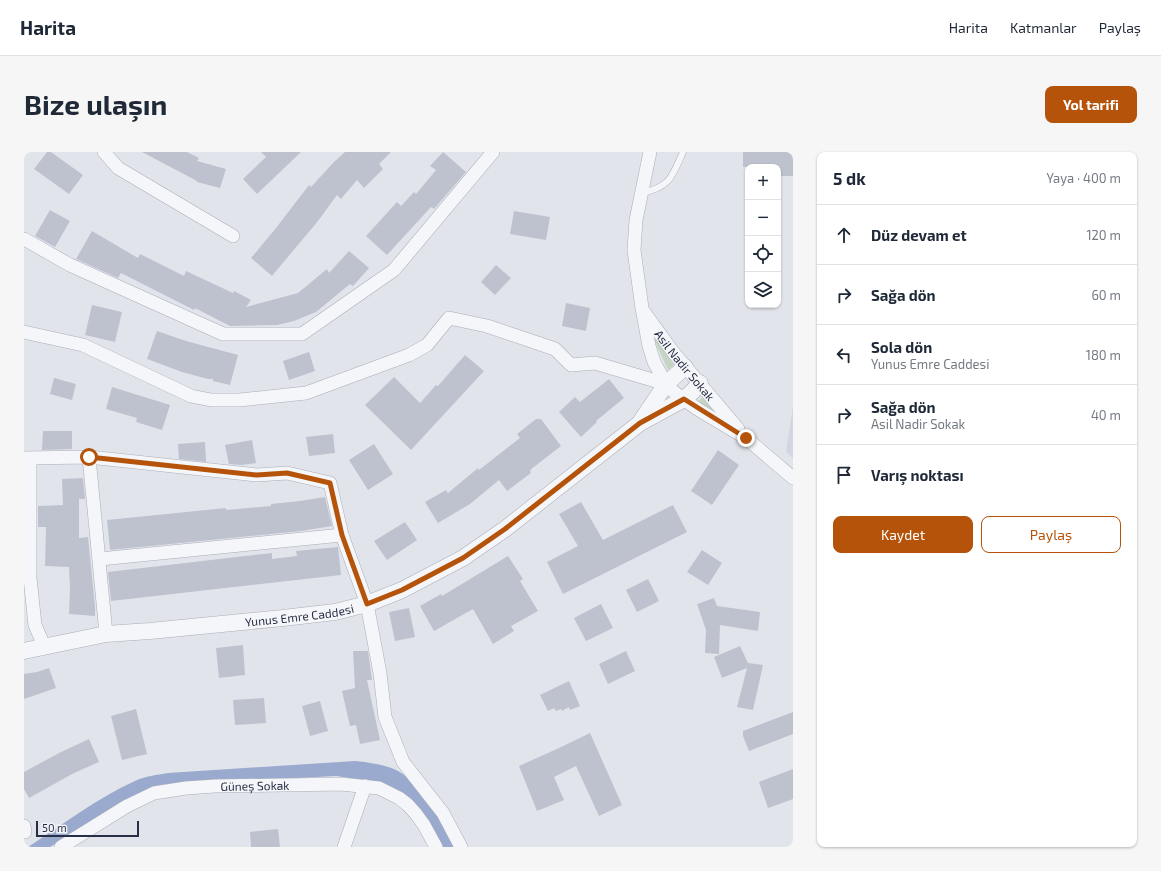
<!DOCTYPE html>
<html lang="tr">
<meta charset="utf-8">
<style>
body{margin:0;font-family:"Exo 2",sans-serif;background:#f6f6f7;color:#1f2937}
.controls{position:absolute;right:12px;top:12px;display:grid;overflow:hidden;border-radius:8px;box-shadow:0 1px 3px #0004}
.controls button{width:36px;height:36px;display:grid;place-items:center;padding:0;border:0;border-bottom:1px solid #e0e1e3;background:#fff;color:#1f2937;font:20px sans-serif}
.scale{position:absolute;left:12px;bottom:10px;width:103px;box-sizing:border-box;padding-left:4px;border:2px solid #282e45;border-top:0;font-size:11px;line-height:14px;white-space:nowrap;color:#282e45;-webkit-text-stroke:3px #f2f3f8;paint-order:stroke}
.stop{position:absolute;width:12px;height:12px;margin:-9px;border:3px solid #b45309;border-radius:50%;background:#fff}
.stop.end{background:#b45309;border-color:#fff;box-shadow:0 1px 4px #0008}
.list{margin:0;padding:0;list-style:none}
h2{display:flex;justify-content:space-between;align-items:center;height:52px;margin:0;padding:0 16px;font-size:17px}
h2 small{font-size:13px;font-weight:400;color:#747a83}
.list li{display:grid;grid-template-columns:26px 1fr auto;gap:12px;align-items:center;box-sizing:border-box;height:60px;padding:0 16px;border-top:1px solid #e0e1e3}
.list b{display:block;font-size:15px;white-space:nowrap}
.list p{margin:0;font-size:13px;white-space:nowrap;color:#747a83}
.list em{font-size:13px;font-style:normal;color:#747a83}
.actions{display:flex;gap:8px;padding:12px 16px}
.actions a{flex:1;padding:9px 0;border:1px solid #b45309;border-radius:8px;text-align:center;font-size:14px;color:#b45309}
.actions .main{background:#b45309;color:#fff}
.icon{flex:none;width:22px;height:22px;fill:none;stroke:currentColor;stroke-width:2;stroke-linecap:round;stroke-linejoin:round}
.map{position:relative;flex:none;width:769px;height:695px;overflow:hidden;border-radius:8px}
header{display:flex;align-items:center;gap:24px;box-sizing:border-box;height:56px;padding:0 20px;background:#fff;border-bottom:1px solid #e0e1e3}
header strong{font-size:19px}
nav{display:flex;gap:22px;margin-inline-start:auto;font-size:14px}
.intro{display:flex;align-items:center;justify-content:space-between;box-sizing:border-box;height:96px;padding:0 24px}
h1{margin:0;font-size:28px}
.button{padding:10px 18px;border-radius:8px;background:#b45309;color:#fff;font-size:14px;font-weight:700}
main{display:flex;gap:24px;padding:0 24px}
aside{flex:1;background:#fff;border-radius:8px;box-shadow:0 1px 3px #0004}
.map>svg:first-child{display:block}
</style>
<header>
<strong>Harita</strong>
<nav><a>Harita</a><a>Katmanlar</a><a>Paylaş</a></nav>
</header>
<div class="intro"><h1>Bize ulaşın</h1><a class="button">Yol tarifi</a></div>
<main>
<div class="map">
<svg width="769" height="695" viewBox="0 0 769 695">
<rect width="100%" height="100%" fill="#e2e4eb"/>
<path fill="#d3d6e1" d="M 769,254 L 769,306 L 762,300 Z"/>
<path fill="#c4d6c2" d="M 627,181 L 650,213 L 644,218 Z
M 678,245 L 703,269 L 674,250 Z"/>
<path fill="#9aaace" d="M 331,609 C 343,610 363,613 374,619 C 402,635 415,667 431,695 L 418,695 L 352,630 L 312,624 L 135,633 L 106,646 L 26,695 L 4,695 C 38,673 75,645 111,629 C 121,624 133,623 144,621 Z"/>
<path fill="#bec2cf" d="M 23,0 L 27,0 L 59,23 L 45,42 L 10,17 Z
M 118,0 L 163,0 L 175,6 L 173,9 L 202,17 L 196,36 L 173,30 L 173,29 Z
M 237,0 L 277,0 L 233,42 L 219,27 L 242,5 Z
M 321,0 L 367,0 L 355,12 L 359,17 L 340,36 L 333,28 L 317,47 L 313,43 L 294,69 L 248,124 L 227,106 L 252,76 L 285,33 L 287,35 L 309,11 Z
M 419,0 L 442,20 L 410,57 L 407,55 L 363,103 L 342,84 L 373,50 L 377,54 L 390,40 L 392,42 L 412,18 L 406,14 Z
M 719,0 L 769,0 L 769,24 L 754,24 L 754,15 L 719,15 Z
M 26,58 L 46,69 L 31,95 L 11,84 Z
M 490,59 L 526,65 L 522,88 L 486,82 Z
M 68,79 L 114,106 L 116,102 L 160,124 L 162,119 L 209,141 L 210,139 L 227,148 L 222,155 L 274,141 L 303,117 L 305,121 L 325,99 L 345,116 L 329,134 L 326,132 L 292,160 L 270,169 L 253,173 L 206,174 L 171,156 L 170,158 L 97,121 L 94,126 L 52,107 Z
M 472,113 L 487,126 L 471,143 L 457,130 Z
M 542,151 L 566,156 L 562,179 L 538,174 Z
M 68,153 L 98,160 L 91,190 L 61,183 Z
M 133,179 L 162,189 L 214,203 L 206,233 L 189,229 L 189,227 L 184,227 L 158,220 L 123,207 Z
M 285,200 L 291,219 L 265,228 L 259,209 Z
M 441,203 L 460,219 L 387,298 L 341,253 L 370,225 L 396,251 L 412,233 L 414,234 Z
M 30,226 L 52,232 L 48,248 L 26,242 Z
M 585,227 L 600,246 L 572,269 L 573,270 L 557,285 L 535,260 L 551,245 L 556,250 Z
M 88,235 L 146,253 L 138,278 L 112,270 L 113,266 L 82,257 Z
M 512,267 L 517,267 L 537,294 L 506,318 L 507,321 L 483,339 L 475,328 L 446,352 L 414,371 L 401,350 L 422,338 L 424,341 L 454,316 L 455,318 L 496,286 L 493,282 Z
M 19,279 L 48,279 L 48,297 L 18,298 Z
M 309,282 L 311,301 L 285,304 L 282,285 Z
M 228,288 L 232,311 L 218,313 L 205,312 L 201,293 Z
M 181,290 L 182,310 L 155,307 L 154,292 Z
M 350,292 L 369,322 L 344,338 L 325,308 Z
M 694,298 L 715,313 L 688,353 L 667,339 Z
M 59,326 L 61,347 L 55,347 L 55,386 L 64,385 L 71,455 L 71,464 L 45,462 L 46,437 L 45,415 L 21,414 L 22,375 L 14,375 L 14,354 L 39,353 L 38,327 Z
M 301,345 L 308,374 L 277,379 L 86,398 L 83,368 L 202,356 L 202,358 L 247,354 L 247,352 L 276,349 Z
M 557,350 L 579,388 L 649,353 L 663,380 L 539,442 L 523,410 L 554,394 L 535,362 Z
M 381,370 L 393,388 L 363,408 L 350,389 Z
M 314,395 L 317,423 L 87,449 L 84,420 L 248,401 L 248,407 L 273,404 L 272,399 Z
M 678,398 L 698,411 L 684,433 L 663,420 Z
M 484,404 L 499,427 L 496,429 L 514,459 L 487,474 L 490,479 L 469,492 L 449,457 L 410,479 L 396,454 L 417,442 L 418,444 Z
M 624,427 L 635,449 L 613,460 L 602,438 Z
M 690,446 L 693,454 L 736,460 L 734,479 L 696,473 L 695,502 L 681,501 L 682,478 L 673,452 Z
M 577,452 L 589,476 L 562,489 L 550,466 Z
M 385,456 L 391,485 L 371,489 L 365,460 Z
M 219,493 L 221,523 L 195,526 L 192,496 Z
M 716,494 L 724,511 L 739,513 L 729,558 L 713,555 L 723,516 L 698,526 L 690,505 Z
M 329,499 L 344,499 L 348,528 L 343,528 L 356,588 L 336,592 L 332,573 L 326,574 L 318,539 L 331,536 Z
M 602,499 L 611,519 L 584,532 L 575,512 Z
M 25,516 L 32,536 L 0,547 L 0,522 L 13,520 Z
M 545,529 L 556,554 L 546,558 L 545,555 L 538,559 L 537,557 L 532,559 L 530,556 L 524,559 L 516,543 Z
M 240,546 L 242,571 L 211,573 L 209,548 Z
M 296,549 L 304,579 L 286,584 L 278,554 Z
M 112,557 L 123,602 L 98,608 L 87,564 Z
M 769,560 L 769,582 L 725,599 L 719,584 L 719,579 Z
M 566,581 L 598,653 L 575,664 L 552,614 L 530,625 L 540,648 L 513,659 L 495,614 L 535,596 Z
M 65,587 L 75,610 L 50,621 L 5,646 L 0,637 L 0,620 L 35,601 Z
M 769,617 L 769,647 L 744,656 L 735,630 Z
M 254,677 L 256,695 L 227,695 L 226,680 Z"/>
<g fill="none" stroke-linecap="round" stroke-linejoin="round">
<defs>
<path id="service" d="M 618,41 C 646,35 648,25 659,0"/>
<g id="minor">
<path d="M 80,0 L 94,16 L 209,84"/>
<path d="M 626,0 L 612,68 L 610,98 L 618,156 L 625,194 L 630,210 L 642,232 L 651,241 L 675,258 L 722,286 L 769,326"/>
<path d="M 0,87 L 46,113 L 199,182 L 278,182 L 370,118 L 469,0"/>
<path id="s1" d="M 620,160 L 649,200 L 714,277"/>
<path d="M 0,180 L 59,193 L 167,244 L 187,248 L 216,248 L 282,241 L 385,203 L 403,193 L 425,166 L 463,174 L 531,197 L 547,213 L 571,211 L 642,232"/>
<path d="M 65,305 L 82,482"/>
<path d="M 0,306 L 65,305 L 233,323 L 263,321 L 306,331 L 318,383 L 343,452 L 356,521 L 361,565 L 379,610 L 419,661 L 437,695"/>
<path d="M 6,307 L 6,426 L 11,473 L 20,494"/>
<path d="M 76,407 L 318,383"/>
<path d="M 0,674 L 1,680"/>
<path id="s2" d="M 37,695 L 103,654 L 130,641 L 162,636 L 191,634 L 317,632 L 355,636 L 375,646 L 384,653 L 392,662 L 400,673 L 412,695"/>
<path d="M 320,695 L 341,634"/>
</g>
<g id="tertiary">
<path d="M 617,269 L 642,232 L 661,215"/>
<path id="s3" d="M 0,499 L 82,482 L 126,479 L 259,466 L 311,460 L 343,452 L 378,438 L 439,406 L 481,377 L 616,271 L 660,247 L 668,240 L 676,231"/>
</g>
</defs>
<use href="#service" stroke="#aaadb9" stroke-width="7"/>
<use href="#minor" stroke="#aaadb9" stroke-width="14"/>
<use href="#tertiary" stroke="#aaadb9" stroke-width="17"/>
<use href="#service" stroke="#f5f6f9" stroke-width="6"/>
<use href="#minor" stroke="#f5f6f9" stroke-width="13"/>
<use href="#tertiary" stroke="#f5f6f9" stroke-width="16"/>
</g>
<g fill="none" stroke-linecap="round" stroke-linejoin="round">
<path stroke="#b45309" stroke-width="5" d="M 65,305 L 233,323 L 263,321 L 306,331 L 318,383 L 343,452 L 378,438 L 439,406 L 481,377 L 616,271 L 660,247 L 722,286"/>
</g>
<g text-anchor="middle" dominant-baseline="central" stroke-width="3" stroke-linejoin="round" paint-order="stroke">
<g font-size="12" fill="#282e45" stroke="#f2f3f8">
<text stroke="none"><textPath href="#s1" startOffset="67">Asil Nadir Sokak</textPath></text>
<text stroke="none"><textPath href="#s3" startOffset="278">Yunus Emre Caddesi</textPath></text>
<text stroke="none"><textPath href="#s2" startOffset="209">Güneş Sokak</textPath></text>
</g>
</g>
</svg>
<div class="controls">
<button>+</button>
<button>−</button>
<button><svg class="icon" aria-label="locate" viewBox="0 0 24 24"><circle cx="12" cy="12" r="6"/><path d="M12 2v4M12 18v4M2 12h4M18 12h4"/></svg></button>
<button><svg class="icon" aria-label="layers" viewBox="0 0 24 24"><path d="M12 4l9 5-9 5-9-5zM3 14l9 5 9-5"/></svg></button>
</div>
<div class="scale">50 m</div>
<div class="stop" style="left:65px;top:305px"></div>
<div class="stop end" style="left:722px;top:286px"></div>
</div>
<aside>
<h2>5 dk<small>Yaya · 400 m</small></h2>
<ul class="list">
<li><svg class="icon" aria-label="ahead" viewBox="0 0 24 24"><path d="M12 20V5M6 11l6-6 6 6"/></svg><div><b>Düz devam et</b></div><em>120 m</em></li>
<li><svg class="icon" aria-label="right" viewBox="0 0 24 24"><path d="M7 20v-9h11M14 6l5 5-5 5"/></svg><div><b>Sağa dön</b></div><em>60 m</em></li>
<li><svg class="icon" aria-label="left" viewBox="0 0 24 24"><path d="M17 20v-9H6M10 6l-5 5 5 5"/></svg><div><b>Sola dön</b><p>Yunus Emre Caddesi</p></div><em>180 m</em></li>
<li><svg class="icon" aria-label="right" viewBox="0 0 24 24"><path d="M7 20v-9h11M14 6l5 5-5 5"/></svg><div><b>Sağa dön</b><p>Asil Nadir Sokak</p></div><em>40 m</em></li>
<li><svg class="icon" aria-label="arrive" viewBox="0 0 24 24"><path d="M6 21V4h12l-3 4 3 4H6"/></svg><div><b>Varış noktası</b></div></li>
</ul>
<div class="actions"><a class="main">Kaydet</a><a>Paylaş</a></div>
</aside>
</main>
